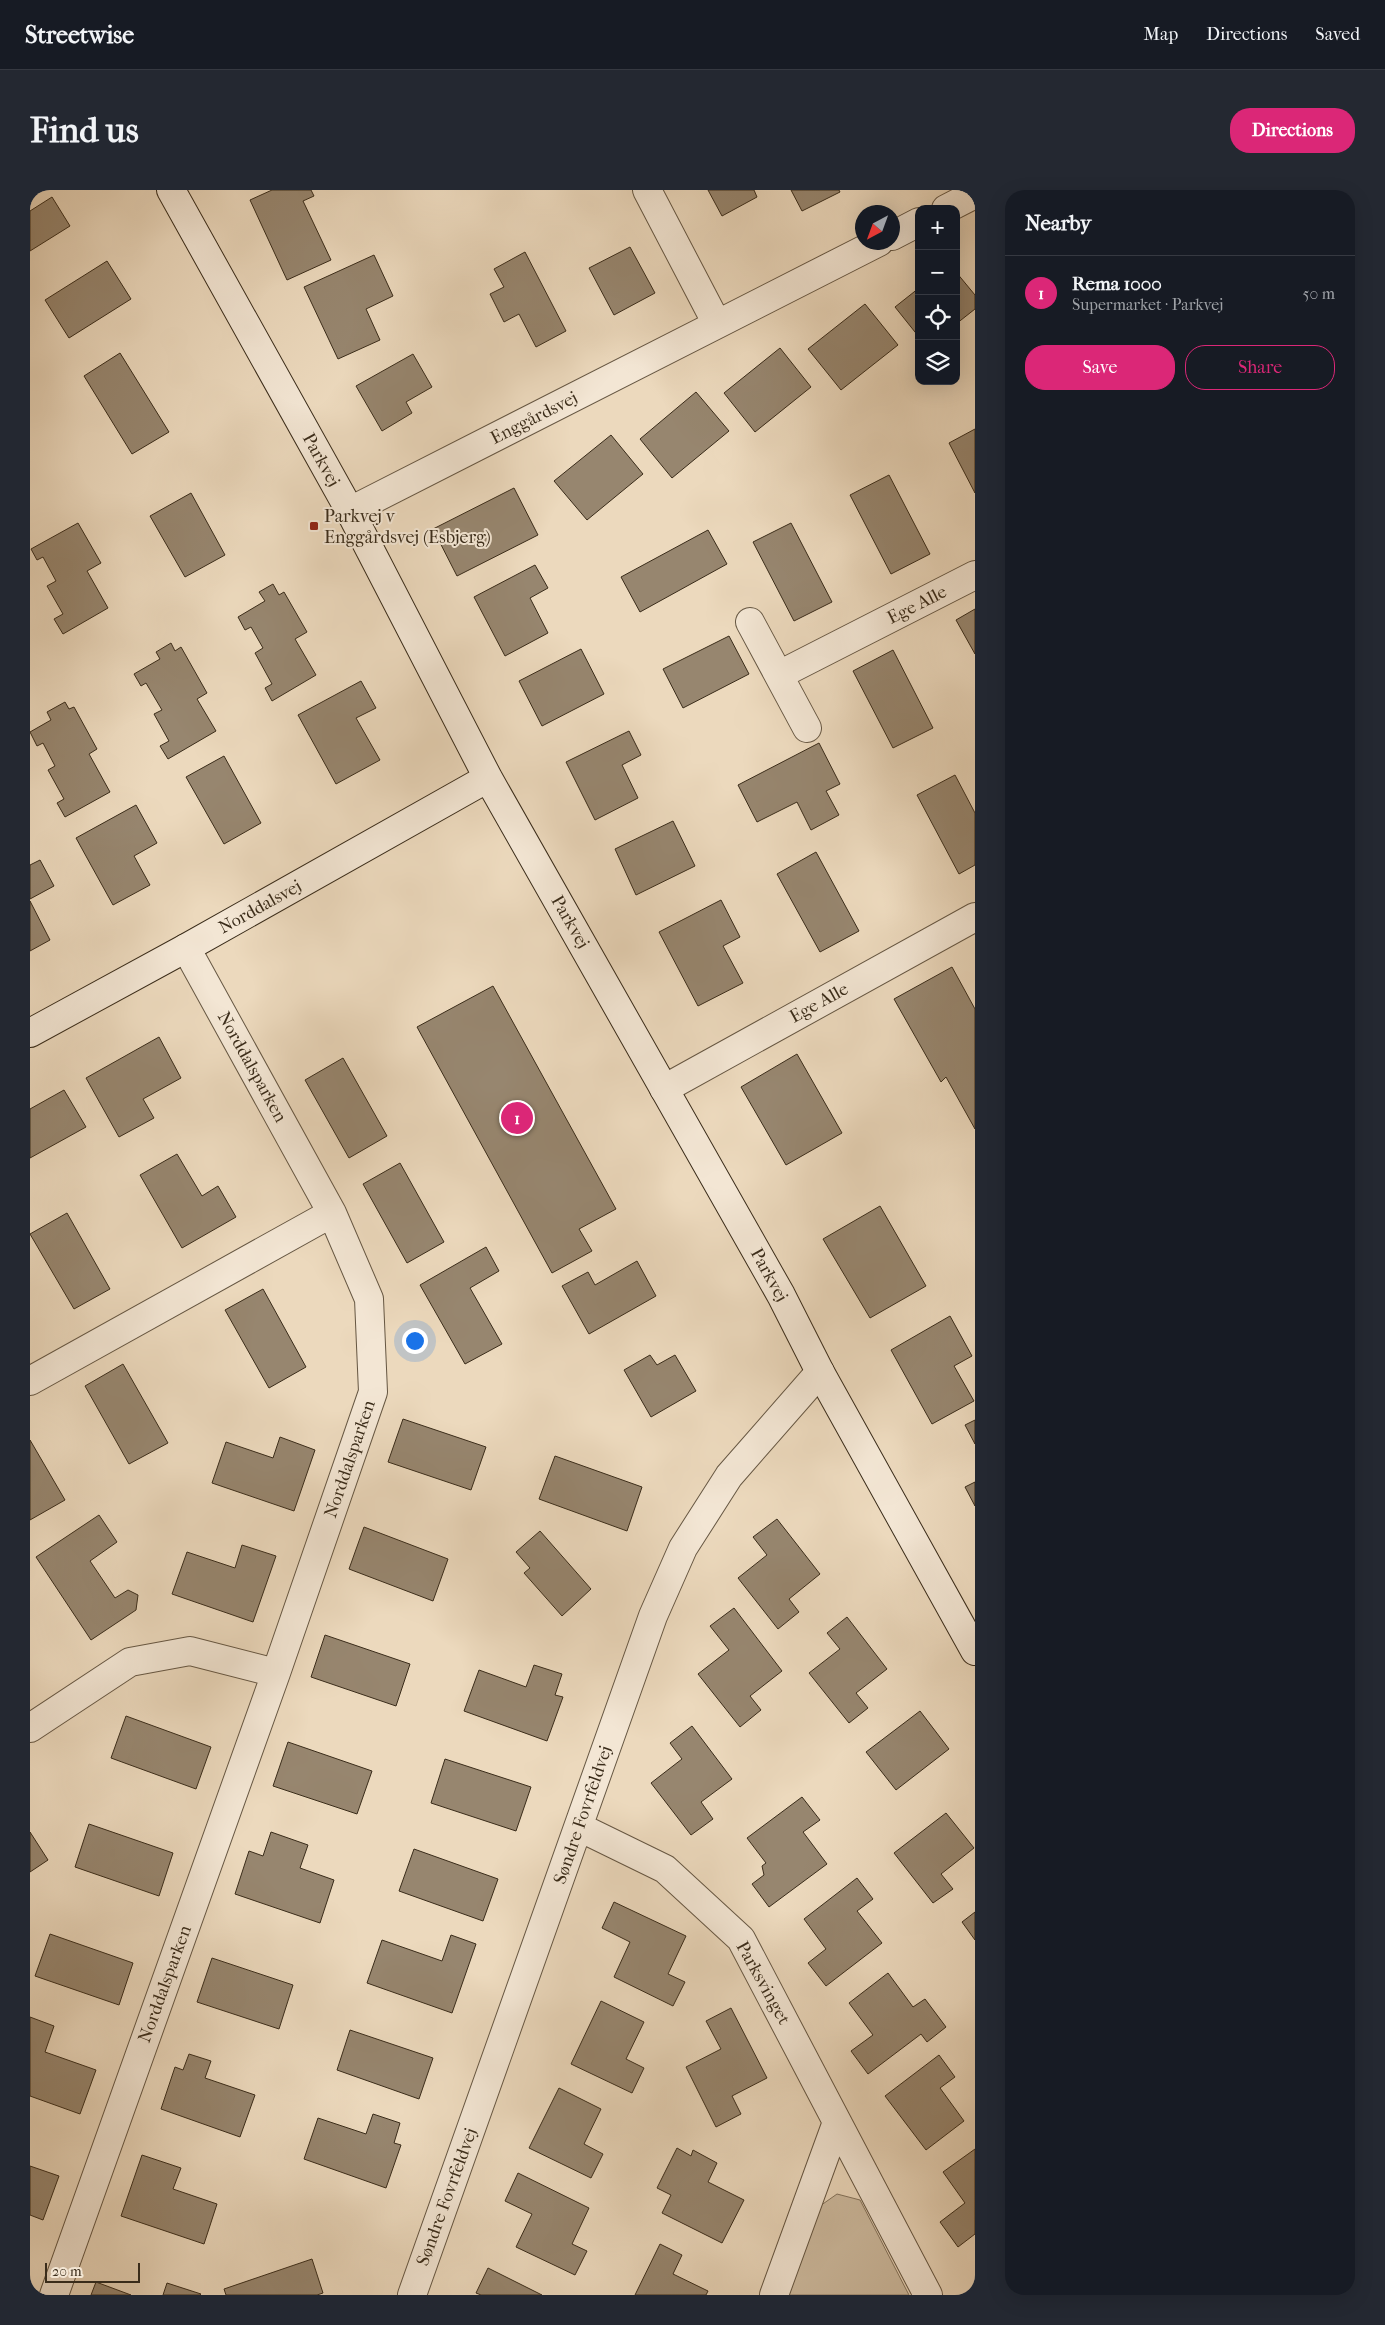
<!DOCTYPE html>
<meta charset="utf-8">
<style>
body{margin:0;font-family:"IM FELL French Canon",serif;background:#242831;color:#f1f3f6}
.controls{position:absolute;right:15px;top:15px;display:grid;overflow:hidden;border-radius:10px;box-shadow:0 5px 20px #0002}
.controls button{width:45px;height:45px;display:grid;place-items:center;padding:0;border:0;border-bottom:1px solid #363941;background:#171b24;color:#f1f3f6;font:25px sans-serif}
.compass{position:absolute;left:825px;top:15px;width:45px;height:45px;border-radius:50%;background:#171b24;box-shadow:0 5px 20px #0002;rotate:221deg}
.scale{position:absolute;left:15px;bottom:12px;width:95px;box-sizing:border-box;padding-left:5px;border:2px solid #3a2c1a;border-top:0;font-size:14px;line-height:18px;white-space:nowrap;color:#3a2c1a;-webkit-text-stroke:4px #f3e6d4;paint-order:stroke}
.you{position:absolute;left:384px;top:1150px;width:18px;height:18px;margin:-12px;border:4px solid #fff;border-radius:50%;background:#1a73e8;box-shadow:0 0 0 8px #1a73e833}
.badge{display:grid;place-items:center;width:32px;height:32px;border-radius:50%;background:#db2777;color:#fff;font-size:16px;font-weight:700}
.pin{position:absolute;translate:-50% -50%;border:2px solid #fff;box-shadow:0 1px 5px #0006}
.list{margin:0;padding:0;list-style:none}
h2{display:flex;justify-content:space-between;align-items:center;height:65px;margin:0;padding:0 20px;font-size:21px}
h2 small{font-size:16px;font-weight:400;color:#9ea1a6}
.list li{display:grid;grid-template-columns:32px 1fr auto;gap:15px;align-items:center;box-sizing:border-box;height:75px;padding:0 20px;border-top:1px solid #363941}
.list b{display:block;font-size:19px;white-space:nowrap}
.list p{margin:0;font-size:16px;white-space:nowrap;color:#9ea1a6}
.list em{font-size:16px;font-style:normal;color:#9ea1a6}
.actions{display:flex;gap:10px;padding:15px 20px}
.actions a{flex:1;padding:11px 0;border:1px solid #db2777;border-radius:20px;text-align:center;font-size:18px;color:#db2777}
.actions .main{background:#db2777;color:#fff}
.icon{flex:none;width:28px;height:28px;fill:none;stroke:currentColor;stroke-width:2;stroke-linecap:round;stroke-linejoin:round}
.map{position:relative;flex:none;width:945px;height:2105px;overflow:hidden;border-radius:20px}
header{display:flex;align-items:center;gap:30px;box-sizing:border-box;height:70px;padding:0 25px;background:#171b24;border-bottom:1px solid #363941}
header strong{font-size:24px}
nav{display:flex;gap:28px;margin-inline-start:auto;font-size:18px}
.intro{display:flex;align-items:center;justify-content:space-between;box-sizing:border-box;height:120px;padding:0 30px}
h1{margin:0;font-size:35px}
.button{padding:12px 22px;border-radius:20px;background:#db2777;color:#fff;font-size:18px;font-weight:700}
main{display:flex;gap:30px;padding:0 30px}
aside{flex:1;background:#171b24;border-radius:20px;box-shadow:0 5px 20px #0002}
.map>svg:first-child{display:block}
</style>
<header>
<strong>Streetwise</strong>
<nav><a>Map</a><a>Directions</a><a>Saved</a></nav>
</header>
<div class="intro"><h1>Find us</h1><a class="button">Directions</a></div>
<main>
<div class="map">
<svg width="945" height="2105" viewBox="0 0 945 2105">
<rect width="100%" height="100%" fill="#ecd9bd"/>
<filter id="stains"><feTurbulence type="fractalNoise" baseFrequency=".004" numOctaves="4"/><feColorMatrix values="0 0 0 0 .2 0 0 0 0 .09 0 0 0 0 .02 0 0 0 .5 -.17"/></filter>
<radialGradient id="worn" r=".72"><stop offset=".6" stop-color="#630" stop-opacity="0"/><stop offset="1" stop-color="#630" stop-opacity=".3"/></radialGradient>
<path fill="#cebca1" stroke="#84745e" d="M 807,2004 L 830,2010 L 879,2105 L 759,2105 L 790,2016 Z"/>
<path fill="#97866f" stroke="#3a2c1a" d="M 242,0 L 281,0 L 284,6 L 273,11 L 301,70 L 257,90 L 220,10 Z
M 678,0 L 724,0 L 727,7 L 692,26 Z
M 761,0 L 809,0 L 810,2 L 772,21 Z
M 22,7 L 40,36 L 0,61 L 0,21 Z
M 600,57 L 625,103 L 584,125 L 559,78 Z
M 495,62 L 536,141 L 506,157 L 489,124 L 474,132 L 460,104 L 474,97 L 464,79 Z
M 344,65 L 363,106 L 336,119 L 350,150 L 308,169 L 274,97 Z
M 77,71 L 101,109 L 39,148 L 15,110 Z
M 926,82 L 945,105 L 945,119 L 926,134 Z
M 889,98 L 889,147 L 865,117 Z
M 835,114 L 868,155 L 811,200 L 778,159 Z
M 750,158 L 781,197 L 725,242 L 694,203 Z
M 90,163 L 139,242 L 102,264 L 54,186 Z
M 383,164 L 402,197 L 376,212 L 382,223 L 352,241 L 326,196 Z
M 666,202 L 699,241 L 642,288 L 610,249 Z
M 945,239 L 945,303 L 919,253 Z
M 581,245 L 613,284 L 557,330 L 524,291 Z
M 859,285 L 900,364 L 861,384 L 820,305 Z
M 484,298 L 508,345 L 427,386 L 403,339 Z
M 161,303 L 195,365 L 155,387 L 120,326 Z
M 48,333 L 71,373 L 57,381 L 78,418 L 33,444 L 24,429 L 33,424 L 17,396 L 26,391 L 13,367 L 7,370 L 1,359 Z
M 761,333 L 802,412 L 764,431 L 723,352 Z
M 678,340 L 697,374 L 610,422 L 591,387 Z
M 505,375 L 518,398 L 500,408 L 518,443 L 475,466 L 444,407 Z
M 243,394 L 249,405 L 254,402 L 277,442 L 265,449 L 286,485 L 242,511 L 235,498 L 242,494 L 225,463 L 233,458 L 221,437 L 215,440 L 208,427 L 235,411 L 229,402 Z
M 945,419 L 945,464 L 926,430 Z
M 699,446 L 719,484 L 653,518 L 633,479 Z
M 141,453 L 145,461 L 151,457 L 177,503 L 167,509 L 186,541 L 138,569 L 130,556 L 139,551 L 124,524 L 132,520 L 116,493 L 111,496 L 104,484 L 130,469 L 126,462 Z
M 551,459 L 574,504 L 512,536 L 489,491 Z
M 863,460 L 903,538 L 863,558 L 823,481 Z
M 331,491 L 346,518 L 326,528 L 350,570 L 306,594 L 268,525 Z
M 35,512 L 39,519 L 44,517 L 67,559 L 59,564 L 80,602 L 35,627 L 27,613 L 34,609 L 18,580 L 25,576 L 13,553 L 7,556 L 0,542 L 21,530 L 17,522 Z
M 599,541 L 611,565 L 592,575 L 608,608 L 565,630 L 536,572 Z
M 789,553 L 810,594 L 796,601 L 809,625 L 781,640 L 767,612 L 727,632 L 708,595 Z
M 194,566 L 231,633 L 194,654 L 156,587 Z
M 925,585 L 945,623 L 945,675 L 929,684 L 887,605 Z
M 106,615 L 127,653 L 104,666 L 120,695 L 83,715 L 46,648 Z
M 643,631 L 665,676 L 606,705 L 585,659 Z
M 786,662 L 829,741 L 790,762 L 747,684 Z
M 10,670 L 24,696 L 0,709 L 0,675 Z
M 691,710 L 710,747 L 693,756 L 713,793 L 668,816 L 629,742 Z
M 0,711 L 20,750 L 0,761 Z
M 922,777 L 945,819 L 945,939 L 916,887 L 911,892 L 864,809 Z
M 463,796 L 586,1019 L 549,1039 L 562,1061 L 522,1083 L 387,837 Z
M 129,847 L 151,888 L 113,909 L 124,928 L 89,947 L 56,888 Z
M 767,864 L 812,943 L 756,975 L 711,897 Z
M 313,868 L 357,946 L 319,968 L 275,890 Z
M 34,900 L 56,937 L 0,968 L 0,919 Z
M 147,964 L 172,1006 L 188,996 L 206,1027 L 152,1058 L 110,985 Z
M 370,973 L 414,1052 L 377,1073 L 333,994 Z
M 850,1016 L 896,1096 L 840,1128 L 793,1049 Z
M 37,1023 L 80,1099 L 44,1119 L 0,1044 Z
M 456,1057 L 469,1081 L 440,1098 L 472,1154 L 435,1174 L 390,1095 Z
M 607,1071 L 626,1106 L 559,1144 L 532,1096 L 558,1082 L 565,1095 Z
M 233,1099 L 276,1177 L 239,1198 L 195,1120 Z
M 920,1126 L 942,1166 L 924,1176 L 944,1211 L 902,1234 L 861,1160 Z
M 620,1165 L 627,1175 L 645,1165 L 666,1201 L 621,1227 L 594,1180 Z
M 93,1174 L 138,1253 L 99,1274 L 55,1196 Z
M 373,1229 L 456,1257 L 441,1300 L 358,1272 Z
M 945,1230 L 945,1254 L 935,1235 Z
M 250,1247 L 285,1260 L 264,1321 L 182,1293 L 196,1252 L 243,1268 Z
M 0,1250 L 35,1310 L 0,1330 Z
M 525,1266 L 612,1297 L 597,1341 L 509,1309 Z
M 945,1292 L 945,1316 L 935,1297 Z
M 69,1325 L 87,1352 L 60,1371 L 85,1408 L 98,1400 L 108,1405 L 106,1420 L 61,1450 L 6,1367 Z
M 747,1329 L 790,1384 L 759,1409 L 769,1422 L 748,1439 L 708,1388 L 737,1365 L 723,1347 Z
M 334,1337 L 418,1369 L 403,1411 L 319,1379 Z
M 510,1341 L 561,1399 L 532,1426 L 494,1383 L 500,1378 L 486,1362 Z
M 212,1355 L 246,1366 L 223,1432 L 142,1404 L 157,1362 L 205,1378 Z
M 704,1418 L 752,1481 L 720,1506 L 731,1520 L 710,1537 L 668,1484 L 699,1460 L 680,1436 Z
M 817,1427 L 857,1479 L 826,1503 L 838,1518 L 819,1533 L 779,1483 L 810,1459 L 797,1443 Z
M 295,1445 L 380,1474 L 366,1516 L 281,1487 Z
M 504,1475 L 532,1484 L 525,1505 L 533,1507 L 517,1551 L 434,1521 L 449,1480 L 496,1497 Z
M 890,1521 L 919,1559 L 866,1600 L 836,1562 Z
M 96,1526 L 181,1557 L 166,1599 L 81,1568 Z
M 662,1536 L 702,1589 L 671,1612 L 683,1629 L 661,1645 L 621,1593 L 652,1569 L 640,1553 Z
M 258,1552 L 342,1581 L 327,1624 L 243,1596 Z
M 415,1569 L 501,1597 L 486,1641 L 401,1613 Z
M 772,1607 L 790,1630 L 773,1642 L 797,1674 L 739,1717 L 722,1694 L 734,1685 L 732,1676 L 736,1673 L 717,1648 Z
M 916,1623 L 944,1658 L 911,1684 L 923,1699 L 903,1713 L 864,1663 Z
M 59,1634 L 143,1663 L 129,1706 L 45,1677 Z
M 0,1642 L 18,1670 L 0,1682 Z
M 241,1642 L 278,1655 L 270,1678 L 304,1690 L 290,1733 L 205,1704 L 219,1661 L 233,1666 Z
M 384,1659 L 468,1689 L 453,1731 L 369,1701 Z
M 827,1688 L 843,1709 L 827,1721 L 852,1753 L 796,1796 L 778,1773 L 796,1759 L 774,1729 Z
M 584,1712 L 656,1746 L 638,1784 L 655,1792 L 643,1816 L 584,1787 L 600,1752 L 572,1738 Z
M 945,1722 L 945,1750 L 932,1732 Z
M 20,1744 L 103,1773 L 89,1815 L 5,1786 Z
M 421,1745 L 446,1754 L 422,1823 L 337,1793 L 352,1750 L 412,1771 Z
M 182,1768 L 263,1795 L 249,1839 L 167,1812 Z
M 858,1783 L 883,1817 L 895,1809 L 916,1837 L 897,1852 L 891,1844 L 838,1884 L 821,1861 L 843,1845 L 819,1813 Z
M 571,1811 L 614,1832 L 596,1869 L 614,1878 L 602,1903 L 541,1874 Z
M 701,1818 L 737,1888 L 702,1906 L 711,1924 L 686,1937 L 656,1877 L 691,1859 L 676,1831 Z
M 0,1827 L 24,1836 L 15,1862 L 66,1880 L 50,1924 L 0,1906 Z
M 320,1840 L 403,1868 L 389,1909 L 307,1880 Z
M 159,1864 L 181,1871 L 175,1888 L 225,1905 L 210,1947 L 131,1919 L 145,1877 L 153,1880 Z
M 909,1865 L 925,1887 L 910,1898 L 934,1931 L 896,1960 L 855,1906 Z
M 529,1898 L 571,1919 L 554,1954 L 573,1964 L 561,1988 L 499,1958 Z
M 343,1924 L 370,1933 L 364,1953 L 371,1955 L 356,1998 L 274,1969 L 288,1928 L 336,1944 Z
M 647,1958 L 661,1966 L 663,1960 L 687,1973 L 678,1992 L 714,2010 L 692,2053 L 632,2023 L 641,2005 L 627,1998 Z
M 945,1959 L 945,2044 L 928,2057 L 910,2032 L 935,2013 L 913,1982 Z
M 112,1965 L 151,1978 L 143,1999 L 187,2014 L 174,2054 L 91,2026 Z
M 0,1976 L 29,1986 L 13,2030 L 0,2025 Z
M 488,1983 L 559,2018 L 542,2054 L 557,2061 L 545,2085 L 486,2057 L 502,2024 L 475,2011 Z
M 630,2054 L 652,2065 L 643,2084 L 678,2101 L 676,2105 L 605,2105 Z
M 282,2069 L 293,2103 L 287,2105 L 196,2105 L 194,2099 Z
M 458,2078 L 512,2105 L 451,2105 L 446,2103 Z
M 66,2092 L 101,2105 L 61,2105 Z
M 137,2093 L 171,2104 L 170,2105 L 133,2105 Z"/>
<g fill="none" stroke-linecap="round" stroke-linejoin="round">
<defs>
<path id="street" d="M 617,0 L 687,134
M 916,19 L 945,4
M 862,46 L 889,32
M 320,321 L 849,52
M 720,432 L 777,538
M 749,485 L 945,385
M 634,899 L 945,727
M 0,1191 L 302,1023
M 0,1538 L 100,1472 L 160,1461 L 246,1483
M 549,1637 L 635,1679 L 711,1749 L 898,2105
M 24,2105 L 246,1483 L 343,1202 L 339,1109 L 302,1023 L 156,758
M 382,2105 L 623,1426 L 653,1358 L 699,1286 L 790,1182
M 744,2105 L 807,1932"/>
<path id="secondary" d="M 141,0 L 320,321 L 458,588 L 751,1105 L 790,1182 L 945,1461
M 0,843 L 156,758 L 458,588"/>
</defs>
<use href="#street" stroke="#665743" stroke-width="30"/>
<use href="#secondary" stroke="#3a2c1a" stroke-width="30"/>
<use href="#street" stroke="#f3e6d4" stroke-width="28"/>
<use href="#secondary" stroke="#f3e6d4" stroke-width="28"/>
</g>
<rect fill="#8f2418" stroke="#f3e6d4" stroke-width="2" x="279" y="331" width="10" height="10" rx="2.5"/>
<g text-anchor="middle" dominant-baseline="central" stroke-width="4" stroke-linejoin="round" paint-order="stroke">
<g font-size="18" fill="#3a2c1a" stroke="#f3e6d4">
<text transform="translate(504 228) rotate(-27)">Enggårdsvej</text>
<text transform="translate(291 270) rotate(61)">Parkvej</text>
<text transform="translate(887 415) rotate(-27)">Ege Alle</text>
<text transform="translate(230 717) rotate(-29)">Norddalsvej</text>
<text transform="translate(540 732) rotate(60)">Parkvej</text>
<text transform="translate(789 813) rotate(-29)">Ege Alle</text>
<text transform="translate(222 877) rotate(61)">Norddalsparken</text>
<text transform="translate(739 1085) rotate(61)">Parkvej</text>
<text transform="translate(320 1269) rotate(-71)">Norddalsparken</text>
<text transform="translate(553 1625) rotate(-71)">Søndre Fovrfeldvej</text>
<text transform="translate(733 1793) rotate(61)">Parksvinget</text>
<text transform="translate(135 1794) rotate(-70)">Norddalsparken</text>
<text transform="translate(417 2007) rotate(-70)">Søndre Fovrfeldvej</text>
</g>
<g font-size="18" fill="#3a2c1a" stroke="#f3e6d4" text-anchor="start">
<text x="294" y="326">Parkvej v<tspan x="294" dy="21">Enggårdsvej (Esbjerg)</tspan></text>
</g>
</g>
<rect width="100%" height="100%" filter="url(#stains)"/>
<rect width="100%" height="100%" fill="url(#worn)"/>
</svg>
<div class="controls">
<button>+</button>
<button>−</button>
<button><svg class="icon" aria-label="locate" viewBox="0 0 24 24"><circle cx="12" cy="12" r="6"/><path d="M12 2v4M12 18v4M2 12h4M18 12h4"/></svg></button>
<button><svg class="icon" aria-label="layers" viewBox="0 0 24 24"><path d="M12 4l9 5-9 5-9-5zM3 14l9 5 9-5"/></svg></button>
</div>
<svg class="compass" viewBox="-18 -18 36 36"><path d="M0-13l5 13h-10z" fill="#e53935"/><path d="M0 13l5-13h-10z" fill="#9ea1a6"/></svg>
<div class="scale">20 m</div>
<div class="you"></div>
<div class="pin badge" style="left:487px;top:928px">1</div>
</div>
<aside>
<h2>Nearby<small></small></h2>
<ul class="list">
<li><span class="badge">1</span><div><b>Rema 1000</b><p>Supermarket · Parkvej</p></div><em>50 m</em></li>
</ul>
<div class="actions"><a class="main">Save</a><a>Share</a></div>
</aside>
</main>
